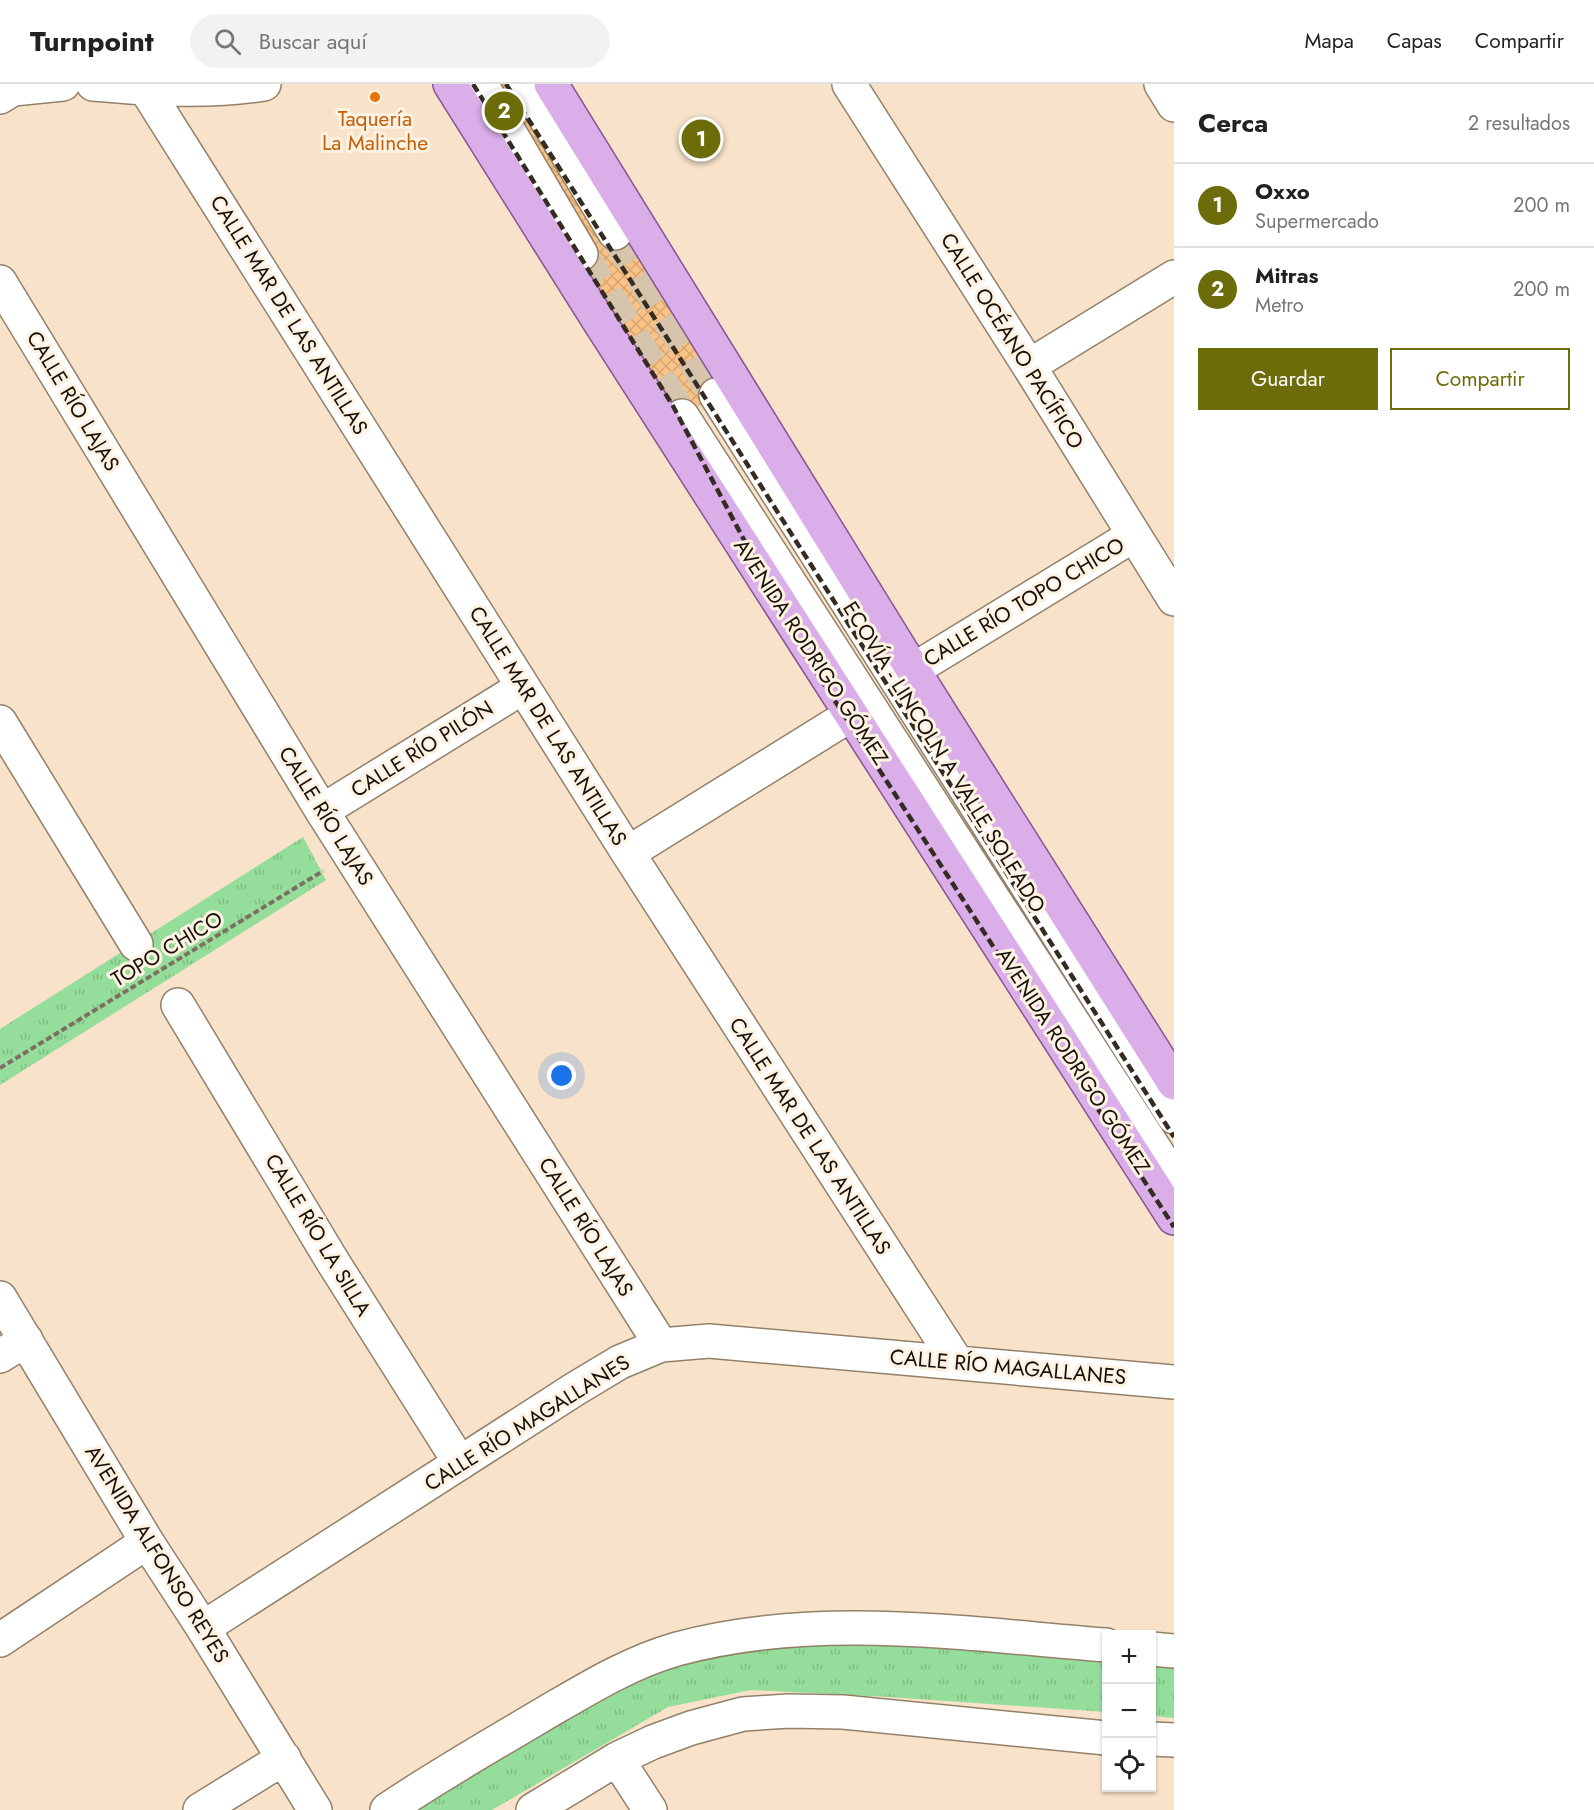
<!DOCTYPE html>
<html lang="es">
<meta charset="utf-8">
<style>
body{margin:0;font-family:Jost,sans-serif;background:#f2f2f2;color:#222}
.controls{position:absolute;right:18px;bottom:18px;display:grid;overflow:hidden;border-radius:0px;box-shadow:0 2px 4px #0004}
.controls button{width:54px;height:54px;display:grid;place-items:center;padding:0;border:0;border-bottom:2px solid #e0e0e0;background:#fff;color:#222;font:30px sans-serif}
.you{position:absolute;left:562px;top:992px;width:21px;height:21px;margin:-15px;border:4px solid #fff;border-radius:50%;background:#1a73e8;box-shadow:0 0 0 9px #1a73e833}
.badge{display:grid;place-items:center;width:39px;height:39px;border-radius:50%;background:#6c6c0b;color:#fff;font-size:20px;font-weight:700}
.pin{position:absolute;translate:-50% -50%;border:3px solid #fff;box-shadow:0 2px 6px #0006}
.list{margin:0;padding:0;list-style:none}
h2{display:flex;justify-content:space-between;align-items:center;height:78px;margin:0;padding:0 24px;font-size:26px}
h2 small{font-size:20px;font-weight:400;color:#767676}
.list li{display:grid;grid-template-columns:39px 1fr auto;gap:18px;align-items:center;box-sizing:border-box;height:84px;padding:0 24px;border-top:2px solid #e0e0e0}
.list b{display:block;font-size:22px;white-space:nowrap}
.list p{margin:0;font-size:20px;white-space:nowrap;color:#767676}
.list em{font-size:20px;font-style:normal;color:#767676}
.actions{display:flex;gap:12px;padding:18px 24px}
.actions a{flex:1;padding:14px 0;border:2px solid #6c6c0b;border-radius:0px;text-align:center;font-size:21px;color:#6c6c0b}
.actions .main{background:#6c6c0b;color:#fff}
.icon{flex:none;width:33px;height:33px;fill:none;stroke:currentColor;stroke-width:2;stroke-linecap:round;stroke-linejoin:round}
.map{position:relative;flex:none;width:1174px;height:1726px;overflow:hidden}
header{display:flex;align-items:center;gap:36px;box-sizing:border-box;height:84px;padding:0 30px;background:#fff;border-bottom:2px solid #e0e0e0}
header strong{font-size:28px}
nav{display:flex;gap:33px;margin-inline-start:auto;font-size:21px}
.search{width:420px;height:54px;background:#f2f2f2;display:flex;align-items:center;gap:15px;box-sizing:border-box;padding:0 21px;border-radius:33px;color:#767676;font-size:22px}
main{display:flex}
aside{flex:1;background:#fff}
.map>svg:first-child{display:block}
</style>
<header>
<strong>Turnpoint</strong>
<div class="search"><svg class="icon" aria-label="search" viewBox="0 0 24 24"><circle cx="10" cy="10" r="6"/><path d="M15 15l6 6"/></svg>Buscar aquí</div>
<nav><a>Mapa</a><a>Capas</a><a>Compartir</a></nav>
</header>
<main>
<div class="map">
<svg width="1174" height="1726" viewBox="0 0 1174 1726">
<defs>
<pattern id="grass-tufts" width="24" height="20" patternUnits="userSpaceOnUse" patternTransform="scale(1.5)"><rect width="24" height="20" fill="#95dd9a"/><path d="M3 7l-1-3M5 7V3M7 7l1-3M15 17l-1-3M17 17v-4M19 17l1-3" fill="none" stroke="#80bd83"/></pattern>
<pattern id="building-cross-hatch" width="8" height="8" patternUnits="userSpaceOnUse" patternTransform="scale(1.5)"><rect width="8" height="8" fill="#fac385"/><path d="M0 0l8 8M0 8l8-8" fill="none" stroke="#d6a672"/></pattern>
<filter id="shadow"><feDropShadow dx="5.5" dy="-5.5" stdDeviation="3" flood-color="#0004"/></filter>
</defs>
<rect width="100%" height="100%" fill="#f8e3ca"/>
<path fill="url(#grass-tufts)" d="M 303,753 L 326,796 L 0,1001 L 0,945 Z
M 875,1549 L 1106,1569 L 1106,1628 L 889,1613 L 751,1606 L 668,1623 L 492,1726 L 407,1726 L 640,1588 L 738,1561 Z
M 1152,1573 L 1174,1575 L 1174,1634 L 1152,1632 Z"/>
<path fill="url(#building-cross-hatch)" filter="url(#shadow)" d="M 439,0 L 537,0 L 725,305 L 667,341 Z"/>
<g fill="none" stroke-linecap="round" stroke-linejoin="round">
<path stroke="#d6c4ad" stroke-width="33" stroke-dasharray="33 16" stroke-linecap="butt" d="M 615,149 L 716,311
M 581,170 L 682,332"/>
<defs>
<path id="minor" d="M 93,0 C 150,5 208,9 264,0
M 481,0 L 581,170
M 525,0 L 615,149
M 849,0 L 1029,282 L 1174,515
M 1161,0 L 1174,21
M 145,4 L 628,769 L 956,1277
M 0,13 L 13,5 L 63,0
M 0,198 L 322,727 L 661,1261
M 1029,282 L 1174,193
M 716,311 L 1174,1033
M 682,332 L 1174,1095
M 913,586 L 1134,451
M 0,638 L 136,860
M 322,727 L 523,603
M 628,769 L 852,630
M 178,921 L 333,1178 L 460,1379
M 0,1214 L 147,1458 L 203,1544 L 315,1726
M 0,1272 L 26,1256
M 203,1544 L 575,1305 L 620,1278 L 661,1261 L 709,1257 L 1174,1298
M 0,1556 L 147,1458
M 1152,1565 L 1174,1567
M 1152,1655 L 1174,1656
M 617,1675 L 650,1726
M 200,1726 L 284,1674
M 387,1726 C 437,1692 490,1662 542,1631 C 585,1606 628,1579 677,1565 C 817,1527 964,1550 1106,1561
M 533,1726 L 617,1675 L 653,1658 L 691,1644 L 743,1630 L 788,1627 L 843,1628 L 1106,1654"/>
<path id="major" d="M 450,0 L 599,237 L 1174,1134
M 551,0 L 913,586 L 1174,999"/>
</defs>
<use href="#minor" stroke="#938069" stroke-width="36"/>
<use href="#major" stroke="#865492" stroke-width="36"/>
<path stroke="#7d7060" stroke-width="4" stroke-dasharray="6 3" stroke-linecap="butt" d="M 0,984 L 323,787"/>
<use href="#minor" stroke="#fff" stroke-width="33"/>
<use href="#major" stroke="#daaee9" stroke-width="33"/>
<path stroke="#342b21" stroke-width="4.5" stroke-dasharray="9 4.5" stroke-linecap="butt" d="M 473,0 L 673,322 L 804,569 L 1174,1143
M 506,0 L 1174,1053"/>
</g>
<circle fill="#e8710a" stroke="#fef2e3" stroke-width="2" cx="375" cy="13" r="6"/>
<g text-anchor="middle" dominant-baseline="central" stroke-width="6" stroke-linejoin="round" paint-order="stroke">
<g font-size="21" fill="#c56008" stroke="#fef2e3">
<text x="375" y="35">Taquería<tspan x="375" dy="24">La Malinche</tspan></text>
</g>
<g font-size="21" fill="#181109" stroke="#fef2e3">
<text transform="translate(289 231) rotate(58)">CALLE MAR DE LAS ANTILLAS</text>
<text transform="translate(1012 257) rotate(58)">CALLE OCÉANO PACÍFICO</text>
<text transform="translate(73 317) rotate(59)">CALLE RÍO LAJAS</text>
<text transform="translate(1024 518) rotate(-31)">CALLE RÍO TOPO CHICO</text>
<text transform="translate(811 568) rotate(57)">AVENIDA RODRIGO GÓMEZ</text>
<text transform="translate(548 642) rotate(58)">CALLE MAR DE LAS ANTILLAS</text>
<text transform="translate(422 665) rotate(-32)">CALLE RÍO PILÓN</text>
<text transform="translate(944 673) rotate(58)">ECOVÍA - LINCOLN A VALLE SOLEADO</text>
<text transform="translate(326 732) rotate(58)">CALLE RÍO LAJAS</text>
<text transform="translate(167 865) rotate(-31)">TOPO CHICO</text>
<text transform="translate(1073 977) rotate(57)">AVENIDA RODRIGO GÓMEZ</text>
<text transform="translate(810 1052) rotate(57)">CALLE MAR DE LAS ANTILLAS</text>
<text transform="translate(586 1143) rotate(58)">CALLE RÍO LAJAS</text>
<text transform="translate(318 1151) rotate(59)">CALLE RÍO LA SILLA</text>
<text transform="translate(1008 1283) rotate(5)">CALLE RÍO MAGALLANES</text>
<text transform="translate(527 1339) rotate(-32)">CALLE RÍO MAGALLANES</text>
<text transform="translate(157 1470) rotate(58)">AVENIDA ALFONSO REYES</text>
</g>
</g>
</svg>
<div class="controls">
<button>+</button>
<button>−</button>
<button><svg class="icon" aria-label="locate" viewBox="0 0 24 24"><circle cx="12" cy="12" r="6"/><path d="M12 2v4M12 18v4M2 12h4M18 12h4"/></svg></button>
</div>
<div class="you"></div>
<div class="pin badge" style="left:701px;top:55px">1</div>
<div class="pin badge" style="left:504px;top:27px">2</div>
</div>
<aside>
<h2>Cerca<small>2 resultados</small></h2>
<ul class="list">
<li><span class="badge">1</span><div><b>Oxxo</b><p>Supermercado</p></div><em>200 m</em></li>
<li><span class="badge">2</span><div><b>Mitras</b><p>Metro</p></div><em>200 m</em></li>
</ul>
<div class="actions"><a class="main">Guardar</a><a>Compartir</a></div>
</aside>
</main>
